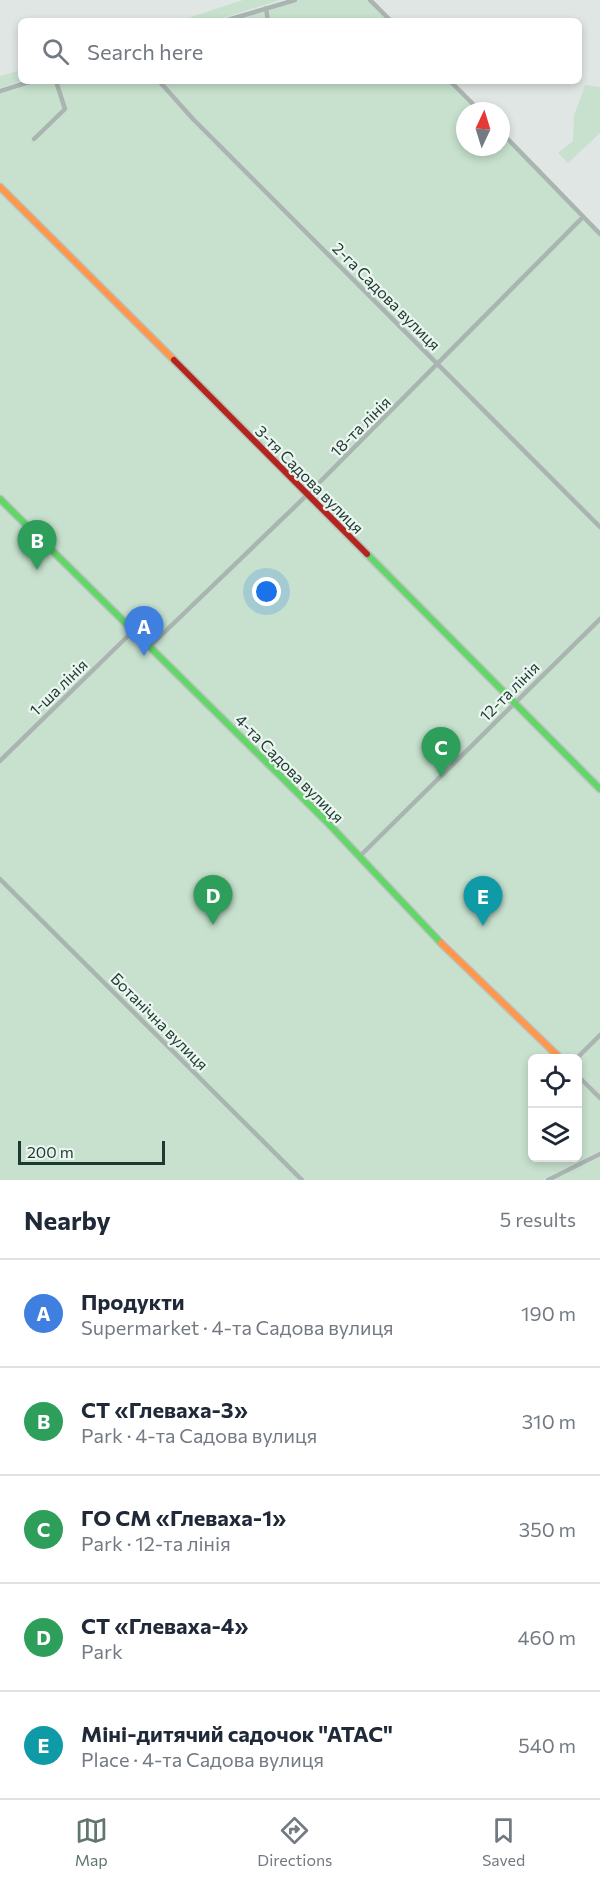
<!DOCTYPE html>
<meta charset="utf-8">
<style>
body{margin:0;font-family:Commissioner,sans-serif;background:#f2f2f3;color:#1f2937}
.controls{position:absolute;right:18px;bottom:18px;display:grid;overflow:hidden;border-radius:9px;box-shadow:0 3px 9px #0003}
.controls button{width:54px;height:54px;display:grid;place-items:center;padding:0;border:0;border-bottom:2px solid #e0e1e3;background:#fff;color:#1f2937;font:30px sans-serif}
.compass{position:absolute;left:456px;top:102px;width:54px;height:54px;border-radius:50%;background:#fff;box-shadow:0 3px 9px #0003;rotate:4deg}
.scale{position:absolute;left:18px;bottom:15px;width:147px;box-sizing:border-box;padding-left:6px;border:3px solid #1d3930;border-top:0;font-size:16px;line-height:21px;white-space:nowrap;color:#1d3930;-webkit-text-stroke:4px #ecf6f1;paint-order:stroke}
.you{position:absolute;left:267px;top:592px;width:21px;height:21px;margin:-15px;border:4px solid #fff;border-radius:50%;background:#1a73e8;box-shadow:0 0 0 9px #1a73e833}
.badge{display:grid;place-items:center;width:39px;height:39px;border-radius:50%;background:#61766f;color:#fff;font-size:20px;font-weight:700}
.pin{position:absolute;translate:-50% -50px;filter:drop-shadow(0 2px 3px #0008)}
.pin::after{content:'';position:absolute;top:32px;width:21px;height:18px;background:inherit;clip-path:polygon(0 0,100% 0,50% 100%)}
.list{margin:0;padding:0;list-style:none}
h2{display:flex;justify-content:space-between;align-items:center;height:78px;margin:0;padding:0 24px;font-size:26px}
h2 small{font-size:20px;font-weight:400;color:#747a83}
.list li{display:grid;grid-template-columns:39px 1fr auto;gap:18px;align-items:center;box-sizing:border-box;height:108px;padding:0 24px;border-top:2px solid #e0e1e3}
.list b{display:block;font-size:22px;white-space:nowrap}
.list p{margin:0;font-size:20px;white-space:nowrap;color:#747a83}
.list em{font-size:20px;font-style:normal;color:#747a83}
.icon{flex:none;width:33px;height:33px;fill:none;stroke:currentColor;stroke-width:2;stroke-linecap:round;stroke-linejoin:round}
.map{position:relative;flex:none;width:600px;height:1180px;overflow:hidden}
.search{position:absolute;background:#fff;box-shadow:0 3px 9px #0003;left:18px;right:18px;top:18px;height:66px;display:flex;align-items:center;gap:15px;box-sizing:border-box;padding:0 21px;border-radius:9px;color:#747a83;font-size:22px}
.sheet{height:618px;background:#fff}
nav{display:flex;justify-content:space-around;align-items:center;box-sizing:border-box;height:84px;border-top:2px solid #e0e1e3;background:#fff;font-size:16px;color:#747a83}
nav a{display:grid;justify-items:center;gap:3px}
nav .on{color:#61766f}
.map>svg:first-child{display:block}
</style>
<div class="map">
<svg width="600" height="1180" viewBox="0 0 600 1180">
<rect width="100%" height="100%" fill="#e0e6e3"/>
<path fill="#c7e1ce" d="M 243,0 L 280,0 L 213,21 L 179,21 Z
M 300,0 L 369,0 L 390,21 L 232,21 Z
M 21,70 L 21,81 L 0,88 L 0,76 Z
M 37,81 L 450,81 L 480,111 L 465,111 L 465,147 L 501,147 L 501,132 L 600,232 L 600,1095 L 578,1072 L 578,1058 L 564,1058 L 205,701 L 559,1058 L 532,1058 L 532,1158 L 578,1158 L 578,1078 L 600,1100 L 600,1151 L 543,1180 L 0,1180 L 0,92 Z
M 585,85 L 600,87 L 600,133 L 568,163 L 558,153 L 573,141 L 574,116 Z
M 600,1157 L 600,1180 L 553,1180 Z"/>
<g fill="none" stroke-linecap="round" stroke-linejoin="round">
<defs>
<path id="fast" d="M 0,499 L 326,821 L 441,943
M 367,554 L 600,789"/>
<path id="slow" d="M 0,187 L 174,360
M 441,943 L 560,1058"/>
<path id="jam" d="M 174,360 L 367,554"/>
</defs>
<use href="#fast" stroke="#b9c3be" stroke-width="9"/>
<use href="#slow" stroke="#b9c3be" stroke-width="9"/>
<use href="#jam" stroke="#b9c3be" stroke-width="9"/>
<path stroke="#aab5b1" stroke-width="4.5" d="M 370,0 L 391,21
M 266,8 L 268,21
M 224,21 L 295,0
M 159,81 L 193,119 L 600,527
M 450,81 L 480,111
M 0,91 L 32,81
M 501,132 L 600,234
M 34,139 L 65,109 L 56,81
M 149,647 L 307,495 L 583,217
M 0,761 L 133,631
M 359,857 L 600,619
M 0,879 L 302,1180
M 577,1058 L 600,1035
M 578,1076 L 600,1098
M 548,1180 L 600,1154"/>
<use href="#fast" stroke="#63d668" stroke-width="6"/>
<use href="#slow" stroke="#ff974d" stroke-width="6"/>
<use href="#jam" stroke="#b3261e" stroke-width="6"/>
</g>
<g text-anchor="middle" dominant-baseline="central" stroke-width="4.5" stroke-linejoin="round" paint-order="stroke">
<g font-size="16" fill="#1d3930" stroke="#ecf6f1">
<text transform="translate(387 296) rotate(45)">2-га Садова вулиця</text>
<text transform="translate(360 426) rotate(-45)">18-та лінія</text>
<text transform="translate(310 479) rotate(45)">3-тя Садова вулиця</text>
<text transform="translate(58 687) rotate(-44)">1-ша лінія</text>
<text transform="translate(509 691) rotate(-45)">12-та лінія</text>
<text transform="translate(290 768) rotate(45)">4-та Садова вулиця</text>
<text transform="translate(160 1021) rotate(45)">Ботанічна вулиця</text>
</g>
</g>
</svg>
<div class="controls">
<button><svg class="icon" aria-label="locate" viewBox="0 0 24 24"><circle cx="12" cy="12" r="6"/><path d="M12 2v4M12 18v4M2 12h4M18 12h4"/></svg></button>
<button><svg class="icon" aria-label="layers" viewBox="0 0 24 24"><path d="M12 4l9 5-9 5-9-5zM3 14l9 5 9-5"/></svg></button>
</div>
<svg class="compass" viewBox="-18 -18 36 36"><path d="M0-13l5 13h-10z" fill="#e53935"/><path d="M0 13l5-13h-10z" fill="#747a83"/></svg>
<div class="scale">200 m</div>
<div class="you"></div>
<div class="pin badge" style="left:144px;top:656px;background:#3f7fe0">A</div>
<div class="pin badge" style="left:37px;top:570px;background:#2e9e5b">B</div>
<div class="pin badge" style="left:441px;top:777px;background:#2e9e5b">C</div>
<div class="pin badge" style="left:213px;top:925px;background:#2e9e5b">D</div>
<div class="pin badge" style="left:483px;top:926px;background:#0f9aa8">E</div>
<div class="search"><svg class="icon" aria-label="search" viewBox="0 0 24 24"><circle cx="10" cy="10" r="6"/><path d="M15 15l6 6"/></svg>Search here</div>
</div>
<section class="sheet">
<h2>Nearby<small>5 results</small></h2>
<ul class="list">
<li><span class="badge" style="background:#3f7fe0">A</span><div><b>Продукти</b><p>Supermarket · 4-та Садова вулиця</p></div><em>190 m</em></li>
<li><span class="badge" style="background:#2e9e5b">B</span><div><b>СТ «Глеваха-3»</b><p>Park · 4-та Садова вулиця</p></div><em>310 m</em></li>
<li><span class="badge" style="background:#2e9e5b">C</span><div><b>ГО СМ «Глеваха-1»</b><p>Park · 12-та лінія</p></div><em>350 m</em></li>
<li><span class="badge" style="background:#2e9e5b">D</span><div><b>СТ «Глеваха-4»</b><p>Park</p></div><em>460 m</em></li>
<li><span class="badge" style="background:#0f9aa8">E</span><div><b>Міні-дитячий садочок &quot;АТАС&quot;</b><p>Place · 4-та Садова вулиця</p></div><em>540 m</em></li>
</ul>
</section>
<nav>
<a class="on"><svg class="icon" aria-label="map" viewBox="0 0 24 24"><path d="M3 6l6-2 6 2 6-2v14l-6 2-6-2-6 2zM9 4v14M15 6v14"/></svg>Map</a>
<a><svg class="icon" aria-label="directions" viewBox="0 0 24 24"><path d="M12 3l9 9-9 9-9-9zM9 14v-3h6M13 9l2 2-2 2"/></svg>Directions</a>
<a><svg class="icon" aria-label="saved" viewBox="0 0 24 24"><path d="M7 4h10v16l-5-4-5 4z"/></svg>Saved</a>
</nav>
